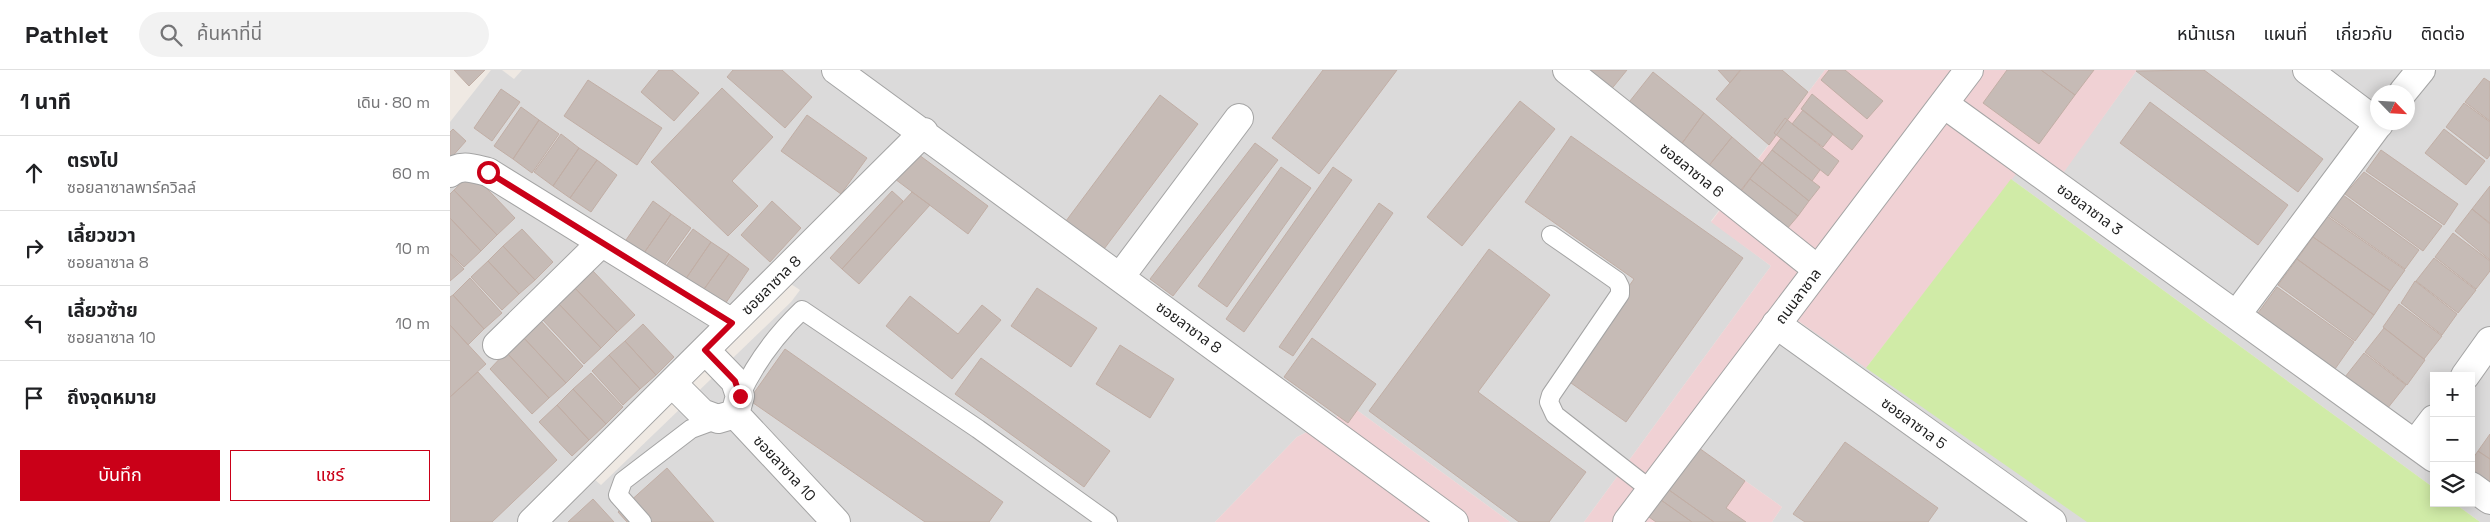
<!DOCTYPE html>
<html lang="th">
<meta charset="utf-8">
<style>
body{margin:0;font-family:"Space Grotesk","Noto Sans Thai",sans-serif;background:#f2f2f2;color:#202124}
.controls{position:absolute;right:15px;bottom:15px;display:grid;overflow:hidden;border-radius:0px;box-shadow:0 2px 12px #0003}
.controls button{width:45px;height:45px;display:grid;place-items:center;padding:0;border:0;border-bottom:1px solid #e0e0e0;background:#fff;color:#202124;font:25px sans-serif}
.compass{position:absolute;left:1920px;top:15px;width:45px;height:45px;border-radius:50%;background:#fff;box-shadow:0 2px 12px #0003;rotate:115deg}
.stop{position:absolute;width:15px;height:15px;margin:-11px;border:4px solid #ca0018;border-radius:50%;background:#fff}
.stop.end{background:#ca0018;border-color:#fff;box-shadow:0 1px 5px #0008}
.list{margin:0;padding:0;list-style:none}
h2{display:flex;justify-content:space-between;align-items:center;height:65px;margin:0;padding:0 20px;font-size:21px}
h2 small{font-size:16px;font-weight:400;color:#757577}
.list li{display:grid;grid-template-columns:32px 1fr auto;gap:15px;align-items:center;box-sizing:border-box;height:75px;padding:0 20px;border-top:1px solid #e0e0e0}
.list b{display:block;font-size:19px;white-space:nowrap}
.list p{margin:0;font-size:16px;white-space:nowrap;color:#757577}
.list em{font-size:16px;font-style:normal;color:#757577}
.actions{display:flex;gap:10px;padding:15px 20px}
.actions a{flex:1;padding:11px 0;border:1px solid #ca0018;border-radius:0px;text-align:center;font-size:18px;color:#ca0018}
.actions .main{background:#ca0018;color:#fff}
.icon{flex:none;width:28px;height:28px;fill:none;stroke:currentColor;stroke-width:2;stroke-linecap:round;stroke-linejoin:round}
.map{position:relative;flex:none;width:2040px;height:452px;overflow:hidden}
header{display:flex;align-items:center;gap:30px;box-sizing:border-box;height:70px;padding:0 25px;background:#fff;border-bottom:1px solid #e0e0e0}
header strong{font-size:24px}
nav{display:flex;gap:28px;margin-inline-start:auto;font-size:18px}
.search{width:350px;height:45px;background:#f2f2f2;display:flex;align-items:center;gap:12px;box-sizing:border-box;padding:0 18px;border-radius:28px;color:#757577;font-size:19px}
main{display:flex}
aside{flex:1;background:#fff}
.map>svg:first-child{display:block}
</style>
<header>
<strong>Pathlet</strong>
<div class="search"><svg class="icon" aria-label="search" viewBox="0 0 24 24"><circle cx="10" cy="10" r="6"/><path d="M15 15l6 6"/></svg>ค้นหาที่นี่</div>
<nav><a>หน้าแรก</a><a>แผนที่</a><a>เกี่ยวกับ</a><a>ติดต่อ</a></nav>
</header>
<main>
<aside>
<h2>1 นาที<small>เดิน · 80 m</small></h2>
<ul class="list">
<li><svg class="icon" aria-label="ahead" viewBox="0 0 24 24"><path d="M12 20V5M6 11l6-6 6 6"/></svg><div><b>ตรงไป</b><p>ซอยลาซาลพาร์ควิลล์</p></div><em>60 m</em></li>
<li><svg class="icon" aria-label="right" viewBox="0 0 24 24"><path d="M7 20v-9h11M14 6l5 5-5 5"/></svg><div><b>เลี้ยวขวา</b><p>ซอยลาซาล 8</p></div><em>10 m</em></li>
<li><svg class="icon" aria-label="left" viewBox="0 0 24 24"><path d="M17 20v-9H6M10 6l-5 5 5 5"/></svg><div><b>เลี้ยวซ้าย</b><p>ซอยลาซาล 10</p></div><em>10 m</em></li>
<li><svg class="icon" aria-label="arrive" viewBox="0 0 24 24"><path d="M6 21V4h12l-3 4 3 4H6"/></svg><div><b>ถึงจุดหมาย</b></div></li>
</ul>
<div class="actions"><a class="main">บันทึก</a><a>แชร์</a></div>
</aside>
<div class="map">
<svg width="2040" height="452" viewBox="0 0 2040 452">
<rect width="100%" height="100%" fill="#efe9e3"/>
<path fill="#dbdada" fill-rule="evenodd" d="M 41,0 L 52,0 L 64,9 L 72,0 L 1375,0 L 1261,151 L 1321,196 L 1134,452 L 1060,452 L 904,338 L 847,367 L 765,452 L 0,452 L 0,52 ZM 318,199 L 350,220 L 341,232 L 151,415 L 123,391 Z
M 1687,0 L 2040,0 L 2040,452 L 2030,452 L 2004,433 L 2021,433 L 2021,306 L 1984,306 L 1984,418 L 1561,109 L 1583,82 L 1614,101 ZM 1928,22 L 1958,22 L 1958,52 L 1928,52 Z
M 1346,250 L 1418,295 L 1639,452 L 1322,452 L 1332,437 L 1249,378 Z"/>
<path fill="#f0d1d4" d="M 1375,0 L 1687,0 L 1614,102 L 1583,82 L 1416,298 L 1347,250 L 1249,378 L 1332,437 L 1322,452 L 1134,452 L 1321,196 L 1261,152 Z
M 904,338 L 1060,452 L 765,452 L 847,367 Z"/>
<path fill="#d0eba7" d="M 1561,109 L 1984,418 L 1984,433 L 2004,433 L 2030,452 L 1637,452 L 1416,298 Z"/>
<path fill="#c6bbb6" stroke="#c1aea5" d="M 4,0 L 35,0 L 19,16 Z
M 209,0 L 222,0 L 249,23 L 224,51 L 191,22 Z
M 283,0 L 332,0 L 362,27 L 335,58 L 277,7 Z
M 873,0 L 947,0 L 869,104 L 822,68 Z
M 1123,0 L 1177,0 L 1155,27 Z
M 1268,0 L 1290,0 L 1280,13 Z
M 1291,0 L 1332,0 L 1358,22 L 1319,75 L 1266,29 Z
M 1379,0 L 1395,0 L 1433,31 L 1417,49 L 1371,10 Z
M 1557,0 L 1591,0 L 1625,25 L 1589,74 L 1533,33 Z
M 1591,0 L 1644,0 L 1625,25 Z
M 1754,0 L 1873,89 L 1848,122 L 1686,1 Z
M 1203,2 L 1254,43 L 1225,83 L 1172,41 Z
M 2034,8 L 2040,12 L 2040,51 L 2015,32 Z
M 138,10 L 212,58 L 187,95 L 114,46 Z
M 272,18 L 323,67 L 282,111 L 308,136 L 278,166 L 201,92 Z
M 51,19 L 70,32 L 42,71 L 24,58 Z
M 1362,24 L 1413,66 L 1402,80 L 1351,39 Z
M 710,25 L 748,54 L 651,183 L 613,155 Z
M 1070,31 L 1105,59 L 1012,176 L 977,147 Z
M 1700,32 L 1838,135 L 1808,175 L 1670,73 Z
M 2014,33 L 2040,52 L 2040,85 L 2037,89 L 1996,57 Z
M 71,37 L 89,50 L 63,89 L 44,76 Z
M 1353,40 L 1383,64 L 1373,77 L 1342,54 Z
M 1254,43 L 1282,67 L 1253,103 L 1225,83 Z
M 357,45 L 417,88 L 391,124 L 331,81 Z
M 1335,48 L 1389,91 L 1378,106 L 1324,63 Z
M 89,50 L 109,64 L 82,103 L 63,89 Z
M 3,59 L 16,71 L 0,89 L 0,62 Z
M 1994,59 L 2035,91 L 2016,115 L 1975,83 Z
M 111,64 L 129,78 L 103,116 L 84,102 Z
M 1121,66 L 1293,188 L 1176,352 L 1114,308 L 1184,209 L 1075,132 Z
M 1282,67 L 1312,93 L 1284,129 L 1253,103 Z
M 1331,68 L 1370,100 L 1362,111 L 1322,80 Z
M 805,73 L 828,90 L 723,226 L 700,209 Z
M 129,78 L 147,90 L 120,128 L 103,116 Z
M 1322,80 L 1370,117 L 1359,131 L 1312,93 Z
M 1931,80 L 2008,134 L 1994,155 L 1916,101 Z
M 465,82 L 538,136 L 518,164 L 445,109 Z
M 147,90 L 167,105 L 141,142 L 120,128 Z
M 1312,93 L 1359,131 L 1348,146 L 1300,109 Z
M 831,97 L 861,118 L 777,237 L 748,216 Z
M 883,97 L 902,110 L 794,262 L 776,249 Z
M 1914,102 L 1992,156 L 1973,181 L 1895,124 Z
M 22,103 L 65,148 L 47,165 L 4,120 Z
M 1300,109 L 1348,146 L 1336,160 L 1289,124 Z
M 2040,116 L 2040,153 L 2022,139 Z
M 4,120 L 47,165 L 31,181 L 0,148 L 0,124 Z
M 442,121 L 453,131 L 392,199 L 380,188 Z
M 462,122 L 480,135 L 409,214 L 392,199 Z
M 1893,125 L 1969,180 L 1955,199 L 1878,145 Z
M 203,131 L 221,144 L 194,183 L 176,170 Z
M 322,131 L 351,158 L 320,192 L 291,165 Z
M 929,133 L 943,143 L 843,286 L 829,277 Z
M 2022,139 L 2040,154 L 2040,190 L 2005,161 Z
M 221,144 L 241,158 L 213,197 L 194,183 Z
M 1877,146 L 1955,200 L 1940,221 L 1863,167 Z
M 0,148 L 31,181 L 14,197 L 0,183 Z
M 72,159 L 103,192 L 85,210 L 53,176 Z
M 243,159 L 261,172 L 235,210 L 216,196 Z
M 2003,163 L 2040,191 L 2040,201 L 2026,219 L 1985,187 Z
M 1863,167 L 1940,221 L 1924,245 L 1847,189 Z
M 261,172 L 279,184 L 252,222 L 235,210 Z
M 53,176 L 85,210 L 69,224 L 38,191 Z
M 1039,179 L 1100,225 L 1028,322 L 1136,402 L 1099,452 L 1069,452 L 919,341 Z
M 0,184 L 14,199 L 0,211 Z
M 279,184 L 299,199 L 273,237 L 252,222 Z
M 1984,188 L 2026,220 L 2008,243 L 1966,211 Z
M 1847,189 L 1924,245 L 1905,271 L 1828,215 Z
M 38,191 L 69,224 L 52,240 L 21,207 Z
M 142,200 L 185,245 L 167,262 L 124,217 Z
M 20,208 L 52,243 L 34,259 L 3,225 Z
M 1965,211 L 2007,244 L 1992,265 L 1951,233 Z
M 124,217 L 167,262 L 151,278 L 108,233 Z
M 1827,217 L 1904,272 L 1885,299 L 1808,243 Z
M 587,218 L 647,258 L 621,297 L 561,256 Z
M 3,225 L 34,259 L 18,275 L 0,255 L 0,227 Z
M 460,226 L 508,264 L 532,235 L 551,250 L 502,309 L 436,256 Z
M 108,233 L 151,278 L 134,294 L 91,248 Z
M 1949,234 L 1992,266 L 1974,289 L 1933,257 Z
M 90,250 L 133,296 L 116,313 L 73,267 Z
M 193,254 L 224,287 L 206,305 L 175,271 Z
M 0,255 L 36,294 L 0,327 Z
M 1934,258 L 1975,290 L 1957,315 L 1915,282 Z
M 73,267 L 116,313 L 99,328 L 56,282 Z
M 862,268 L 926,314 L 898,353 L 834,307 Z
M 175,271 L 206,305 L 190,319 L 159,285 Z
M 670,275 L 724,309 L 700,348 L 646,314 Z
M 335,279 L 553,432 L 539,452 L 475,452 L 299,330 Z
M 56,282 L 99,328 L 82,344 L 40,299 Z
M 1914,283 L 1956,315 L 1937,339 L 1895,307 Z
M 159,285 L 190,319 L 173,335 L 142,301 Z
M 531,288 L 660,381 L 634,417 L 505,324 Z
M 28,302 L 107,390 L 42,452 L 0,452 L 0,327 Z
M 141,303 L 173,337 L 156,354 L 123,319 Z
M 123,319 L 156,354 L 139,370 L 107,335 Z
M 107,335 L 139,370 L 122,386 L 89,352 Z
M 2040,364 L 2040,389 L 2028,381 Z
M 1395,372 L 1488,438 L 1478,452 L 1355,452 L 1343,444 Z
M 1249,378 L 1295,411 L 1276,438 L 1296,452 L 1264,452 L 1219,420 Z
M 2028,381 L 2040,389 L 2040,415 L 2021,405 L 2021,391 Z
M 217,398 L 264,452 L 177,452 L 168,442 Z
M 1219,420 L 1264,452 L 1242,452 L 1211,430 Z
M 143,429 L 164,452 L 118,452 Z
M 1211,430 L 1242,452 L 1206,452 L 1199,447 Z"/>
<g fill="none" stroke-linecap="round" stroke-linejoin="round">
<defs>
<path id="service" d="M 1101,165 L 1167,211 L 1170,217 L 1170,224 L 1101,325 L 1099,332 L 1105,345 L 1201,420
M 290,326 C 305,293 325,266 352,240 L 528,359 L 658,452
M 192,452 L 168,425 L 173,411 L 241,359 L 268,349"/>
<path id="minor" d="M 386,0 L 1004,452
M 1117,0 L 1367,199
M 1857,0 L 1929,54
M 1953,22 L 1971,0
M 1494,34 L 1984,388
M 0,103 C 11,93 25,99 38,102 L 282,253
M 670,207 L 789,48
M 1787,244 L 1930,52
M 1326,254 L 1602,452
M 47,275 L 151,173
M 255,280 L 285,311 L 290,326 L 285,344
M 2015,306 L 2040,271
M 222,313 L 252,343 L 268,349 L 285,344
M 285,344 L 386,452
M 1965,374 L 1984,349
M 2021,416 L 2040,430
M 82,452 L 474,62"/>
<path id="tertiary" d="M 1177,452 L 1519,0"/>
</defs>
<use href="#service" stroke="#a4a4a4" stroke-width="20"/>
<use href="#minor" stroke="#a4a4a4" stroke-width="30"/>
<use href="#tertiary" stroke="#a4a4a4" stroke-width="30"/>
<use href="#service" stroke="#fff" stroke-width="18"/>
<use href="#minor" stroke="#fff" stroke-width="28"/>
<use href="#tertiary" stroke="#fff" stroke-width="28"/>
</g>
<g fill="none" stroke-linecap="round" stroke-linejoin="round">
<path stroke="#ca0018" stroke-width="6" d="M 38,102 L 282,253 L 255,280 L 285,311 L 290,326"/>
</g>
<g text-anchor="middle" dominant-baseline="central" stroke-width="5" stroke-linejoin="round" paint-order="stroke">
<g font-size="15" fill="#1d1d1d" stroke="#fff">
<text transform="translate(1242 100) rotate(39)">ซอยลาซาล 6</text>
<text transform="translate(1640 139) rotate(36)">ซอยลาซาล 3</text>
<text transform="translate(321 215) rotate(-45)">ซอยลาซาล 8</text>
<text transform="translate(1348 226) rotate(-53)">ถนนลาซาล</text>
<text transform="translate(739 257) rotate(36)">ซอยลาซาล 8</text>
<text transform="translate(1464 353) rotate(36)">ซอยลาซาล 5</text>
<text transform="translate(335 398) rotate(47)">ซอยลาซาล 10</text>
</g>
</g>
</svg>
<div class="controls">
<button>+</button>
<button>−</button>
<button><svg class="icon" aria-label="layers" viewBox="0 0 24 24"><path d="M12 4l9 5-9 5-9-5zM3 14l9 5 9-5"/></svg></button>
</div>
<svg class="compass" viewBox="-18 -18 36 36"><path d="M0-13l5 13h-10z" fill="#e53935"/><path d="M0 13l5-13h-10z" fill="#757577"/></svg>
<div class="stop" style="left:38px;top:102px"></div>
<div class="stop end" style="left:290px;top:326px"></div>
</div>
</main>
